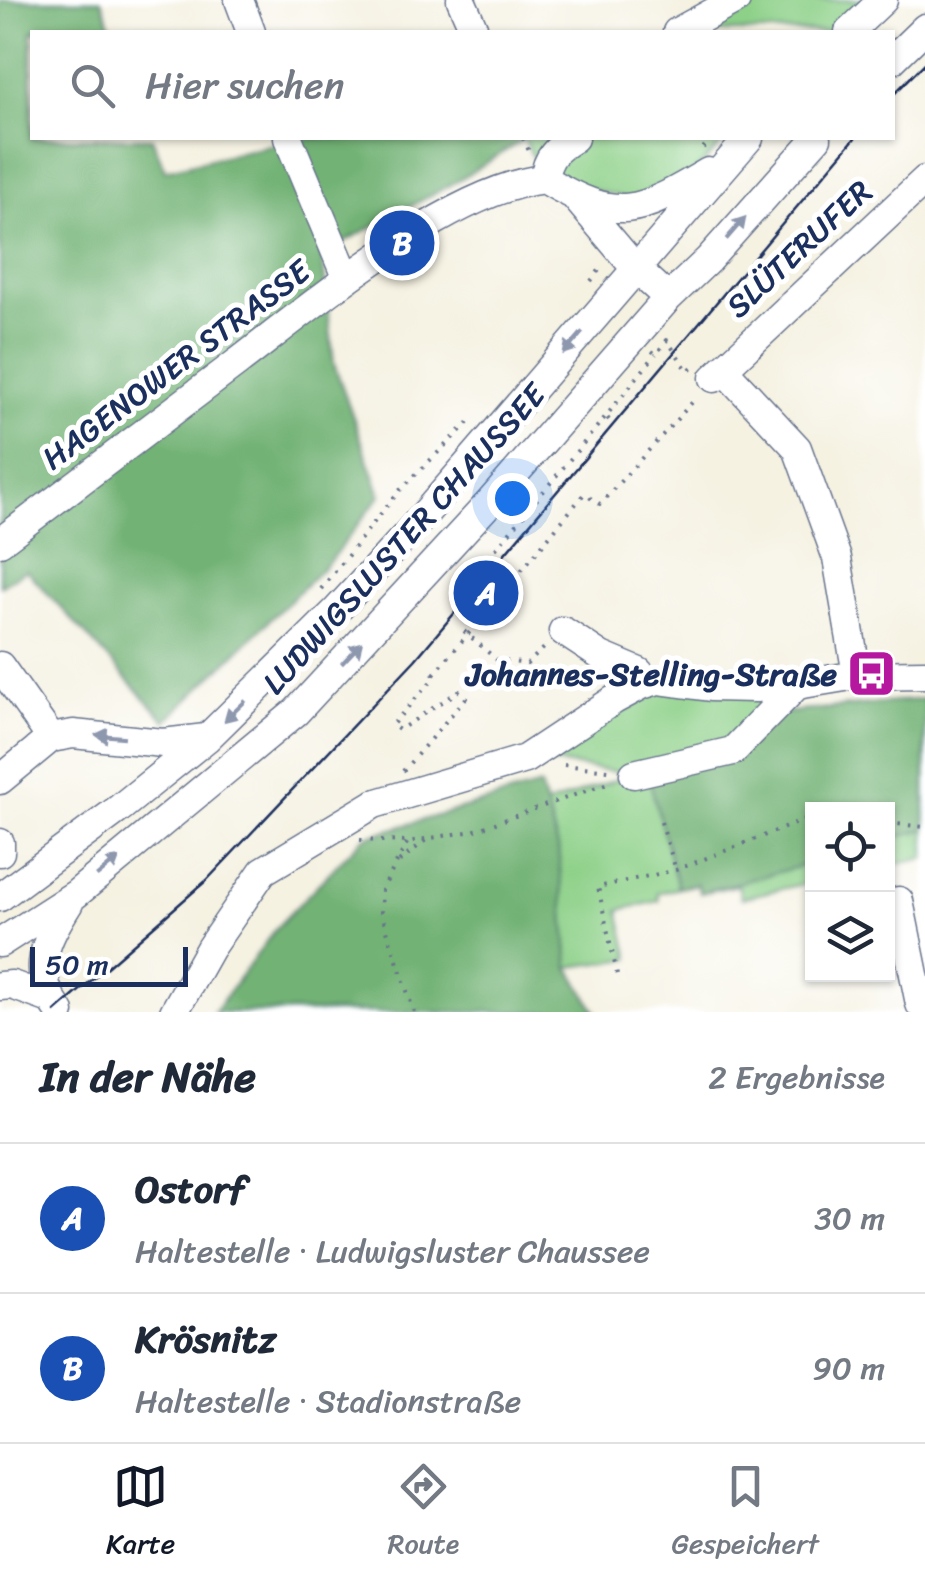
<!DOCTYPE html>
<html lang="de">
<meta charset="utf-8">
<style>
body{margin:0;font-family:Sriracha,sans-serif;background:#f6f6f7;color:#1f2937}
.controls{position:absolute;right:30px;bottom:30px;display:grid;overflow:hidden;border-radius:0px;box-shadow:0 2px 8px #0004}
.controls button{width:90px;height:90px;display:grid;place-items:center;padding:0;border:0;border-bottom:2px solid #e0e1e3;background:#fff;color:#1f2937;font:50px sans-serif}
.scale{position:absolute;left:30px;bottom:25px;width:158px;box-sizing:border-box;padding-left:10px;border:5px solid #1b2f5e;border-top:0;font-size:28px;line-height:35px;white-space:nowrap;color:#1b2f5e;-webkit-text-stroke:8px #fff;paint-order:stroke}
.you{position:absolute;left:512px;top:498px;width:35px;height:35px;margin:-25px;border:8px solid #fff;border-radius:50%;background:#1a73e8;box-shadow:0 0 0 15px #1a73e833}
.badge{display:grid;place-items:center;width:65px;height:65px;border-radius:50%;background:#111827;color:#fff;font-size:32px;font-weight:700}
.pin{position:absolute;translate:-50% -50%;border:5px solid #fff;box-shadow:0 2px 10px #0006}
.list{margin:0;padding:0;list-style:none}
h2{display:flex;justify-content:space-between;align-items:center;height:130px;margin:0;padding:0 40px;font-size:42px}
h2 small{font-size:32px;font-weight:400;color:#747a83}
.list li{display:grid;grid-template-columns:65px 1fr auto;gap:30px;align-items:center;box-sizing:border-box;height:150px;padding:0 40px;border-top:2px solid #e0e1e3}
.list b{display:block;font-size:38px;white-space:nowrap}
.list p{margin:0;font-size:32px;white-space:nowrap;color:#747a83}
.list em{font-size:32px;font-style:normal;color:#747a83}
.icon{flex:none;width:55px;height:55px;fill:none;stroke:currentColor;stroke-width:2;stroke-linecap:round;stroke-linejoin:round}
.map{position:relative;flex:none;width:925px;height:1012px;overflow:hidden}
.search{position:absolute;background:#fff;box-shadow:0 2px 8px #0004;left:30px;right:30px;top:30px;height:110px;display:flex;align-items:center;gap:25px;box-sizing:border-box;padding:0 35px;border-radius:0px;color:#747a83;font-size:38px}
.sheet{height:430px;background:#fff}
nav{display:flex;justify-content:space-around;align-items:center;box-sizing:border-box;height:140px;border-top:2px solid #e0e1e3;background:#fff;font-size:28px;color:#747a83}
nav a{display:grid;justify-items:center;gap:5px}
nav .on{color:#111827}
.map>svg:first-child{display:block}
</style>
<div class="map">
<svg width="925" height="1012" viewBox="0 0 925 1012">
<rect width="100%" height="100%" fill="#fff"/>
<filter id="ink" filterUnits="userSpaceOnUse"><feTurbulence type="fractalNoise" baseFrequency=".01" numOctaves="2"/><feDisplacementMap in="SourceGraphic" scale="20" xChannelSelector="R" yChannelSelector="G"/><feConvolveMatrix kernelMatrix="1 2 1 2 8 2 1 2 1" color-interpolation-filters="sRGB"/></filter>
<filter id="wash" filterUnits="userSpaceOnUse"><feTurbulence type="fractalNoise" baseFrequency=".0048" numOctaves="4" result="noise"/><feDisplacementMap in="SourceGraphic" scale="40" xChannelSelector="R" yChannelSelector="G"/><feGaussianBlur stdDeviation="2.25" result="paint"/><feColorMatrix in="noise" values="0 0 0 0 0 0 0 0 0 0 0 0 0 0 0 0 0 1.4 0 .05"/><feComposite in="paint" operator="in"/></filter>
<g filter="url(#wash)">
<rect width="100%" height="100%" fill="#f5f2e2"/>
<path fill="#8dd088" stroke="#548073" stroke-width="2.5" d="M 749,0 L 866,0 L 832,32 L 695,32 Z
M 526,138 L 727,138 L 676,192 L 653,204 L 544,179 L 524,139 Z
M 679,684 L 756,688 L 770,714 L 925,699 L 925,858 L 888,866 L 888,809 L 812,809 L 812,882 L 741,898 L 738,885 L 700,893 L 697,884 L 658,893 L 659,901 L 619,910 L 630,959 L 569,967 L 558,847 L 546,805 L 632,774 L 525,759 L 614,700 Z"/>
<path fill="#72b274" stroke="#467069" stroke-width="2.5" d="M 0,0 L 101,0 L 113,32 L 32,32 L 32,138 L 152,138 L 165,170 L 299,138 L 526,138 L 452,184 L 322,254 L 334,364 L 381,495 L 329,562 L 166,721 L 26,570 L 0,586 Z
M 925,699 L 925,829 L 888,840 L 888,809 L 812,809 L 812,863 L 700,893 L 697,884 L 678,888 L 647,771 L 732,751 L 770,714 Z
M 540,786 L 558,847 L 569,967 L 596,1012 L 214,1012 L 277,927 L 364,837 Z"/>
</g>
<g filter="url(#ink)">
<g fill="none" stroke-linecap="round" stroke-linejoin="round">
<defs>
<path id="minor" d="M 239,0 L 251,32
M 461,0 L 475,32
M 677,32 L 736,0
M 849,32 L 883,0
M 892,60 L 925,28
M 288,138 L 347,279
M 544,179 C 547,157 556,149 574,138
M 576,198 L 636,269 L 668,298
M 723,369 L 797,448 L 837,558 L 857,675
M 714,378 L 925,180
M 0,542 C 79,482 159,422 238,362 C 314,304 451,189 544,179 C 619,224 638,213 708,172
M 563,631 L 601,656 L 639,672 L 647,683
M 0,666 L 51,738
M 634,774 L 733,751 L 797,685
M 0,780 L 51,738 L 73,734 L 163,743 L 206,738
M 0,843 L 0,852
M 0,897 L 120,808 L 207,738 L 336,611 L 410,531 L 749,138
M 899,901 L 920,1004 L 925,1009
M 0,943 L 76,894 L 296,712 L 491,501 L 668,298 L 708,260 L 817,138
M 0,986 L 12,985 L 50,999
M 60,1012 C 29,971 45,941 69,903
M 174,1012 L 210,948 L 263,871 L 374,804 L 525,759 L 614,700 L 642,685 L 658,680 L 710,687 L 756,688 L 797,685 L 857,675 L 925,674"/>
</defs>
<use href="#minor" stroke="#67738c" stroke-width="31"/>
<path stroke="#67738c" stroke-width="4" stroke-dasharray="2.5 8" stroke-linecap="butt" d="M 523,138 L 529,151
M 703,148 L 712,138
M 591,281 L 603,265
M 652,351 L 656,354 L 667,340 L 688,371 L 692,367
M 609,420 L 606,416 L 656,354
M 489,557 L 606,416
M 321,589 L 399,491 L 474,417
M 495,595 L 498,599 L 584,494 L 600,504 L 697,397
M 464,631 L 497,660 L 527,664 L 544,648
M 434,674 L 498,599
M 564,765 L 609,770
M 403,771 L 466,698 L 459,691 L 399,730 L 392,725 L 434,678 L 433,668
M 661,822 L 676,870
M 888,823 L 925,827
M 360,840 L 408,842 L 473,831 L 611,782
M 407,843 L 382,890 L 381,912 L 414,1012
M 399,862 L 426,840
M 617,974 L 598,887 L 676,870 L 812,817"/>
<use href="#minor" stroke="#fff" stroke-width="28"/>
<path stroke="#1b2f5e" stroke-width="2.5" d="M 892,96 L 925,63
M 55,1012 L 207,880 L 415,660 L 855,138"/>
</g>
<defs><path id="oneway-solid" d="M-6-.8H1V-3.2L6.5 0L1 3.2V.8H-6Z" transform="scale(2.5)"/></defs>
<g fill="#8d97ae">
<use href="#oneway-solid" transform="translate(736 228) rotate(-49)"/>
<use href="#oneway-solid" transform="translate(573 343) rotate(131)"/>
<use href="#oneway-solid" transform="translate(352 653) rotate(-46)"/>
<use href="#oneway-solid" transform="translate(235 711) rotate(136)"/>
<use href="#oneway-solid" transform="translate(110 736) rotate(-175)"/>
<use href="#oneway-solid" transform="translate(108 867) rotate(-39)"/>
</g>
</g>
<defs>
<symbol id="bus-square" viewBox="-11 -11 22 22"><rect x="-9" y="-9" width="18" height="18" rx="4" fill="#b5179e" stroke="#fff"/><path d="M-5-6H5V4H4V6H2V4H-2V6H-4V4H-5ZM-3.5-4V0h7V-4ZM-3.5 1.2v1.5H-2V1.2ZM2 1.2v1.5H3.5V1.2Z" fill="#fff"/></symbol>
</defs>
<g fill-rule="evenodd">
<use href="#bus-square" x="844" y="646" width="55" height="55"/>
</g>
<g text-anchor="middle" dominant-baseline="central" stroke-width="10" stroke-linejoin="round" paint-order="stroke">
<g font-size="32" fill="#1b2f5e" stroke="#fff">
<text transform="translate(799 249) rotate(-43)">SLÜTERUFER</text>
<text transform="translate(176 365) rotate(-37)">HAGENOWER STRASSE</text>
<text transform="translate(404 539) rotate(-48)">LUDWIGSLUSTER CHAUSSEE</text>
</g>
<g font-size="32" font-weight="bold" fill="#1b2f5e" stroke="#fff" text-anchor="end">
<text x="837" y="674">Johannes-Stelling-Straße</text>
</g>
</g>
</svg>
<div class="controls">
<button><svg class="icon" aria-label="locate" viewBox="0 0 24 24"><circle cx="12" cy="12" r="6"/><path d="M12 2v4M12 18v4M2 12h4M18 12h4"/></svg></button>
<button><svg class="icon" aria-label="layers" viewBox="0 0 24 24"><path d="M12 4l9 5-9 5-9-5zM3 14l9 5 9-5"/></svg></button>
</div>
<div class="scale">50 m</div>
<div class="you"></div>
<div class="pin badge" style="left:486px;top:593px;background:#1a4fb4">A</div>
<div class="pin badge" style="left:402px;top:243px;background:#1a4fb4">B</div>
<div class="search"><svg class="icon" aria-label="search" viewBox="0 0 24 24"><circle cx="10" cy="10" r="6"/><path d="M15 15l6 6"/></svg>Hier suchen</div>
</div>
<section class="sheet">
<h2>In der Nähe<small>2 Ergebnisse</small></h2>
<ul class="list">
<li><span class="badge" style="background:#1a4fb4">A</span><div><b>Ostorf</b><p>Haltestelle · Ludwigsluster Chaussee</p></div><em>30 m</em></li>
<li><span class="badge" style="background:#1a4fb4">B</span><div><b>Krösnitz</b><p>Haltestelle · Stadionstraße</p></div><em>90 m</em></li>
</ul>
</section>
<nav>
<a class="on"><svg class="icon" aria-label="map" viewBox="0 0 24 24"><path d="M3 6l6-2 6 2 6-2v14l-6 2-6-2-6 2zM9 4v14M15 6v14"/></svg>Karte</a>
<a><svg class="icon" aria-label="directions" viewBox="0 0 24 24"><path d="M12 3l9 9-9 9-9-9zM9 14v-3h6M13 9l2 2-2 2"/></svg>Route</a>
<a><svg class="icon" aria-label="saved" viewBox="0 0 24 24"><path d="M7 4h10v16l-5-4-5 4z"/></svg>Gespeichert</a>
</nav>
